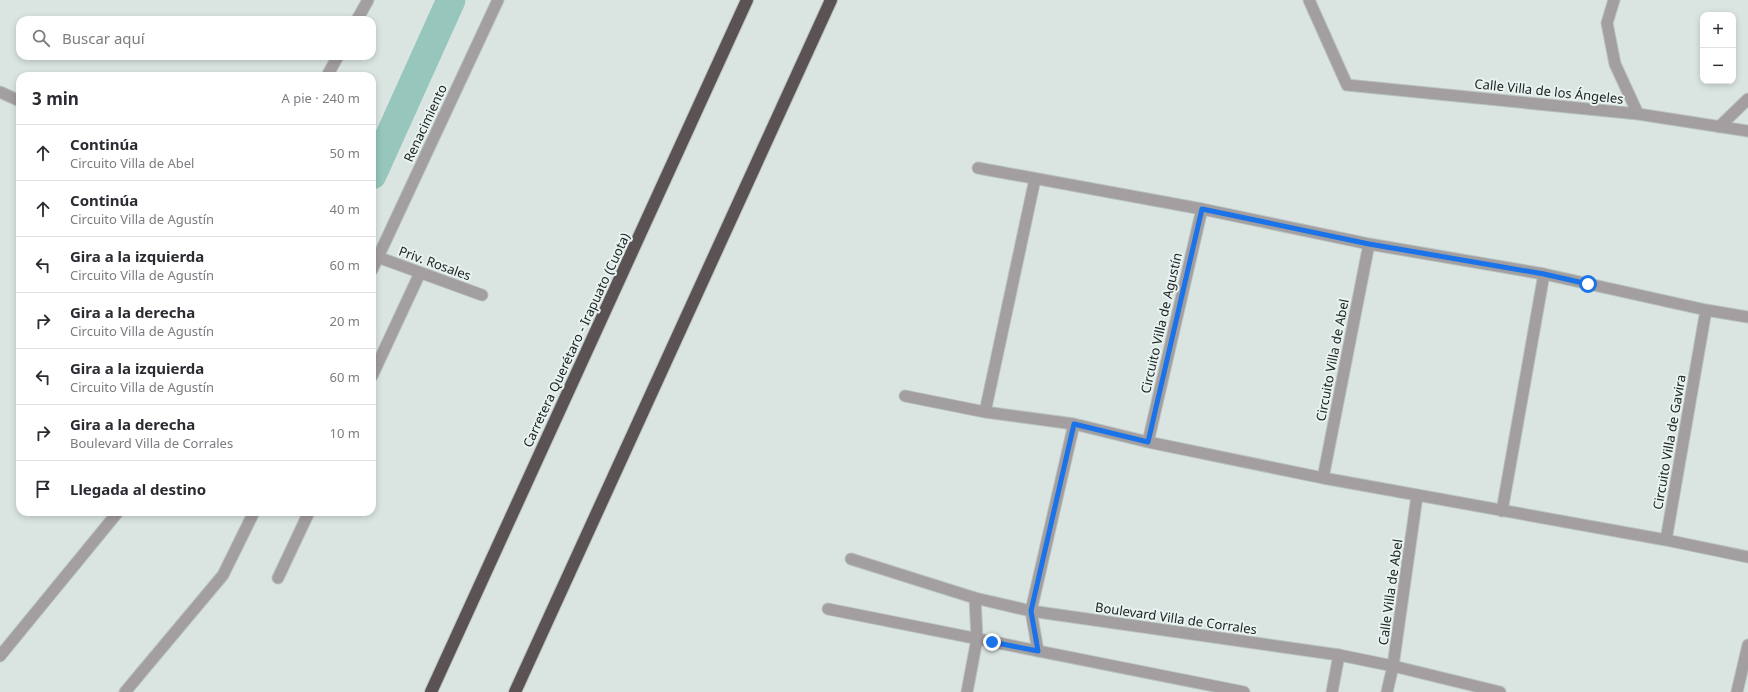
<!DOCTYPE html>
<html lang="es">
<meta charset="utf-8">
<style>
body{margin:0;font-family:"Noto Sans",sans-serif;background:#f7f7f7;color:#2b2b33}
.controls{position:absolute;right:12px;top:12px;display:grid;overflow:hidden;border-radius:8px;box-shadow:0 2px 6px #0003}
.controls button{width:36px;height:36px;display:grid;place-items:center;padding:0;border:0;border-bottom:1px solid #e1e1e2;background:#fff;color:#2b2b33;font:20px sans-serif}
.stop{position:absolute;width:12px;height:12px;margin:-9px;border:3px solid #1a73e8;border-radius:50%;background:#fff}
.stop.end{background:#1a73e8;border-color:#fff;box-shadow:0 1px 4px #0008}
.list{margin:0;padding:0;list-style:none}
h2{display:flex;justify-content:space-between;align-items:center;height:52px;margin:0;padding:0 16px;font-size:17px}
h2 small{font-size:13px;font-weight:400;color:#7c7c81}
.list li{display:grid;grid-template-columns:26px 1fr auto;gap:12px;align-items:center;box-sizing:border-box;height:56px;padding:0 16px;border-top:1px solid #e1e1e2}
.list b{display:block;font-size:15px;white-space:nowrap}
.list p{margin:0;font-size:13px;white-space:nowrap;color:#7c7c81}
.list em{font-size:13px;font-style:normal;color:#7c7c81}
.icon{flex:none;width:22px;height:22px;fill:none;stroke:currentColor;stroke-width:2;stroke-linecap:round;stroke-linejoin:round}
.map{position:relative;flex:none;width:1748px;height:692px;overflow:hidden}
.search{position:absolute;background:#fff;box-shadow:0 2px 6px #0003;left:16px;top:16px;width:360px;height:44px;display:flex;align-items:center;gap:10px;box-sizing:border-box;padding:0 14px;border-radius:12px;color:#7c7c81;font-size:15px}
.panel{position:absolute;background:#fff;box-shadow:0 2px 6px #0003;left:16px;top:72px;width:360px;height:444px;border-radius:12px}
.map>svg:first-child{display:block}
</style>
<div class="map">
<svg width="1748" height="692" viewBox="0 0 1748 692">
<rect width="100%" height="100%" fill="#dae5e2"/>
<g fill="none" stroke-linecap="round" stroke-linejoin="round">
<path stroke="#96c6bc" stroke-width="29" d="M 372,175 L 451,0"/>
<defs>
<path id="minor" d="M 357,20 L 368,0
M 327,76 L 338,56
M 0,92 L 20,101
M 978,168 L 1202,209 L 1369,244 L 1544,274 L 1706,310 L 1748,317
M 372,255 L 482,295
M 372,270 L 498,0
M 372,376 L 420,273
M 905,396 L 985,412 L 1074,424 L 1148,442 L 1323,478 L 1666,540 L 1748,557
M 985,412 L 1035,179
M 1148,442 L 1202,209
M 1323,478 L 1369,244
M 1502,511 L 1544,274
M 1666,540 L 1706,310
M 278,578 L 309,512
M 1038,651 L 1031,611 L 1074,424
M 0,656 L 118,512
M 125,692 L 223,575 L 254,512
M 967,692 L 977,639 L 975,598
M 1332,692 L 1339,655
M 1387,692 L 1393,666 L 1417,496
M 1737,692 L 1748,645"/>
<path id="tertiary" d="M 1309,0 L 1347,85 L 1638,114 L 1748,131
M 1614,0 L 1607,23 L 1615,64 L 1638,114
M 1719,127 L 1748,99
M 851,559 L 975,598 L 1031,611 L 1339,655 L 1393,666 L 1500,692
M 828,609 L 1244,692"/>
<path id="motorway" d="M 431,692 L 747,0
M 515,692 L 831,0"/>
</defs>
<use href="#minor" stroke="#b9c2c0" stroke-width="13"/>
<use href="#tertiary" stroke="#b9c2c0" stroke-width="13"/>
<use href="#motorway" stroke="#b9c2c0" stroke-width="14"/>
<use href="#minor" stroke="#a39e9f" stroke-width="11"/>
<use href="#tertiary" stroke="#a39e9f" stroke-width="11"/>
<use href="#motorway" stroke="#5b5253" stroke-width="12"/>
</g>
<g fill="none" stroke-linecap="round" stroke-linejoin="round">
<path stroke="#1a73e8" stroke-width="5" d="M 992,642 L 1038,651 L 1031,611 L 1074,424 L 1148,442 L 1202,209 L 1369,244 L 1544,274 L 1588,284"/>
</g>
<g text-anchor="middle" dominant-baseline="central" stroke-width="4" stroke-linejoin="round" paint-order="stroke">
<g font-size="13" fill="#202423" stroke="#e8f2f0">
<text transform="translate(1549 91) rotate(6)">Calle Villa de los Ángeles</text>
<text transform="translate(425 123) rotate(-65)">Renacimiento</text>
<text transform="translate(435 263) rotate(20)">Priv. Rosales</text>
<text transform="translate(1161 323) rotate(-77)">Circuito Villa de Agustín</text>
<text transform="translate(576 340) rotate(-65)">Carretera Querétaro - Irapuato (Cuota)</text>
<text transform="translate(1332 360) rotate(-79)">Circuito Villa de Abel</text>
<text transform="translate(1669 442) rotate(-80)">Circuito Villa de Gavira</text>
<text transform="translate(1390 592) rotate(-82)">Calle Villa de Abel</text>
<text transform="translate(1176 618) rotate(8)">Boulevard Villa de Corrales</text>
</g>
</g>
</svg>
<div class="controls">
<button>+</button>
<button>−</button>
</div>
<div class="stop" style="left:1588px;top:284px"></div>
<div class="stop end" style="left:992px;top:642px"></div>
<div class="search"><svg class="icon" aria-label="search" viewBox="0 0 24 24"><circle cx="10" cy="10" r="6"/><path d="M15 15l6 6"/></svg>Buscar aquí</div>
<section class="panel">
<h2>3 min<small>A pie · 240 m</small></h2>
<ul class="list">
<li><svg class="icon" aria-label="ahead" viewBox="0 0 24 24"><path d="M12 20V5M6 11l6-6 6 6"/></svg><div><b>Continúa</b><p>Circuito Villa de Abel</p></div><em>50 m</em></li>
<li><svg class="icon" aria-label="ahead" viewBox="0 0 24 24"><path d="M12 20V5M6 11l6-6 6 6"/></svg><div><b>Continúa</b><p>Circuito Villa de Agustín</p></div><em>40 m</em></li>
<li><svg class="icon" aria-label="left" viewBox="0 0 24 24"><path d="M17 20v-9H6M10 6l-5 5 5 5"/></svg><div><b>Gira a la izquierda</b><p>Circuito Villa de Agustín</p></div><em>60 m</em></li>
<li><svg class="icon" aria-label="right" viewBox="0 0 24 24"><path d="M7 20v-9h11M14 6l5 5-5 5"/></svg><div><b>Gira a la derecha</b><p>Circuito Villa de Agustín</p></div><em>20 m</em></li>
<li><svg class="icon" aria-label="left" viewBox="0 0 24 24"><path d="M17 20v-9H6M10 6l-5 5 5 5"/></svg><div><b>Gira a la izquierda</b><p>Circuito Villa de Agustín</p></div><em>60 m</em></li>
<li><svg class="icon" aria-label="right" viewBox="0 0 24 24"><path d="M7 20v-9h11M14 6l5 5-5 5"/></svg><div><b>Gira a la derecha</b><p>Boulevard Villa de Corrales</p></div><em>10 m</em></li>
<li><svg class="icon" aria-label="arrive" viewBox="0 0 24 24"><path d="M6 21V4h12l-3 4 3 4H6"/></svg><div><b>Llegada al destino</b></div></li>
</ul>
</section>
</div>
